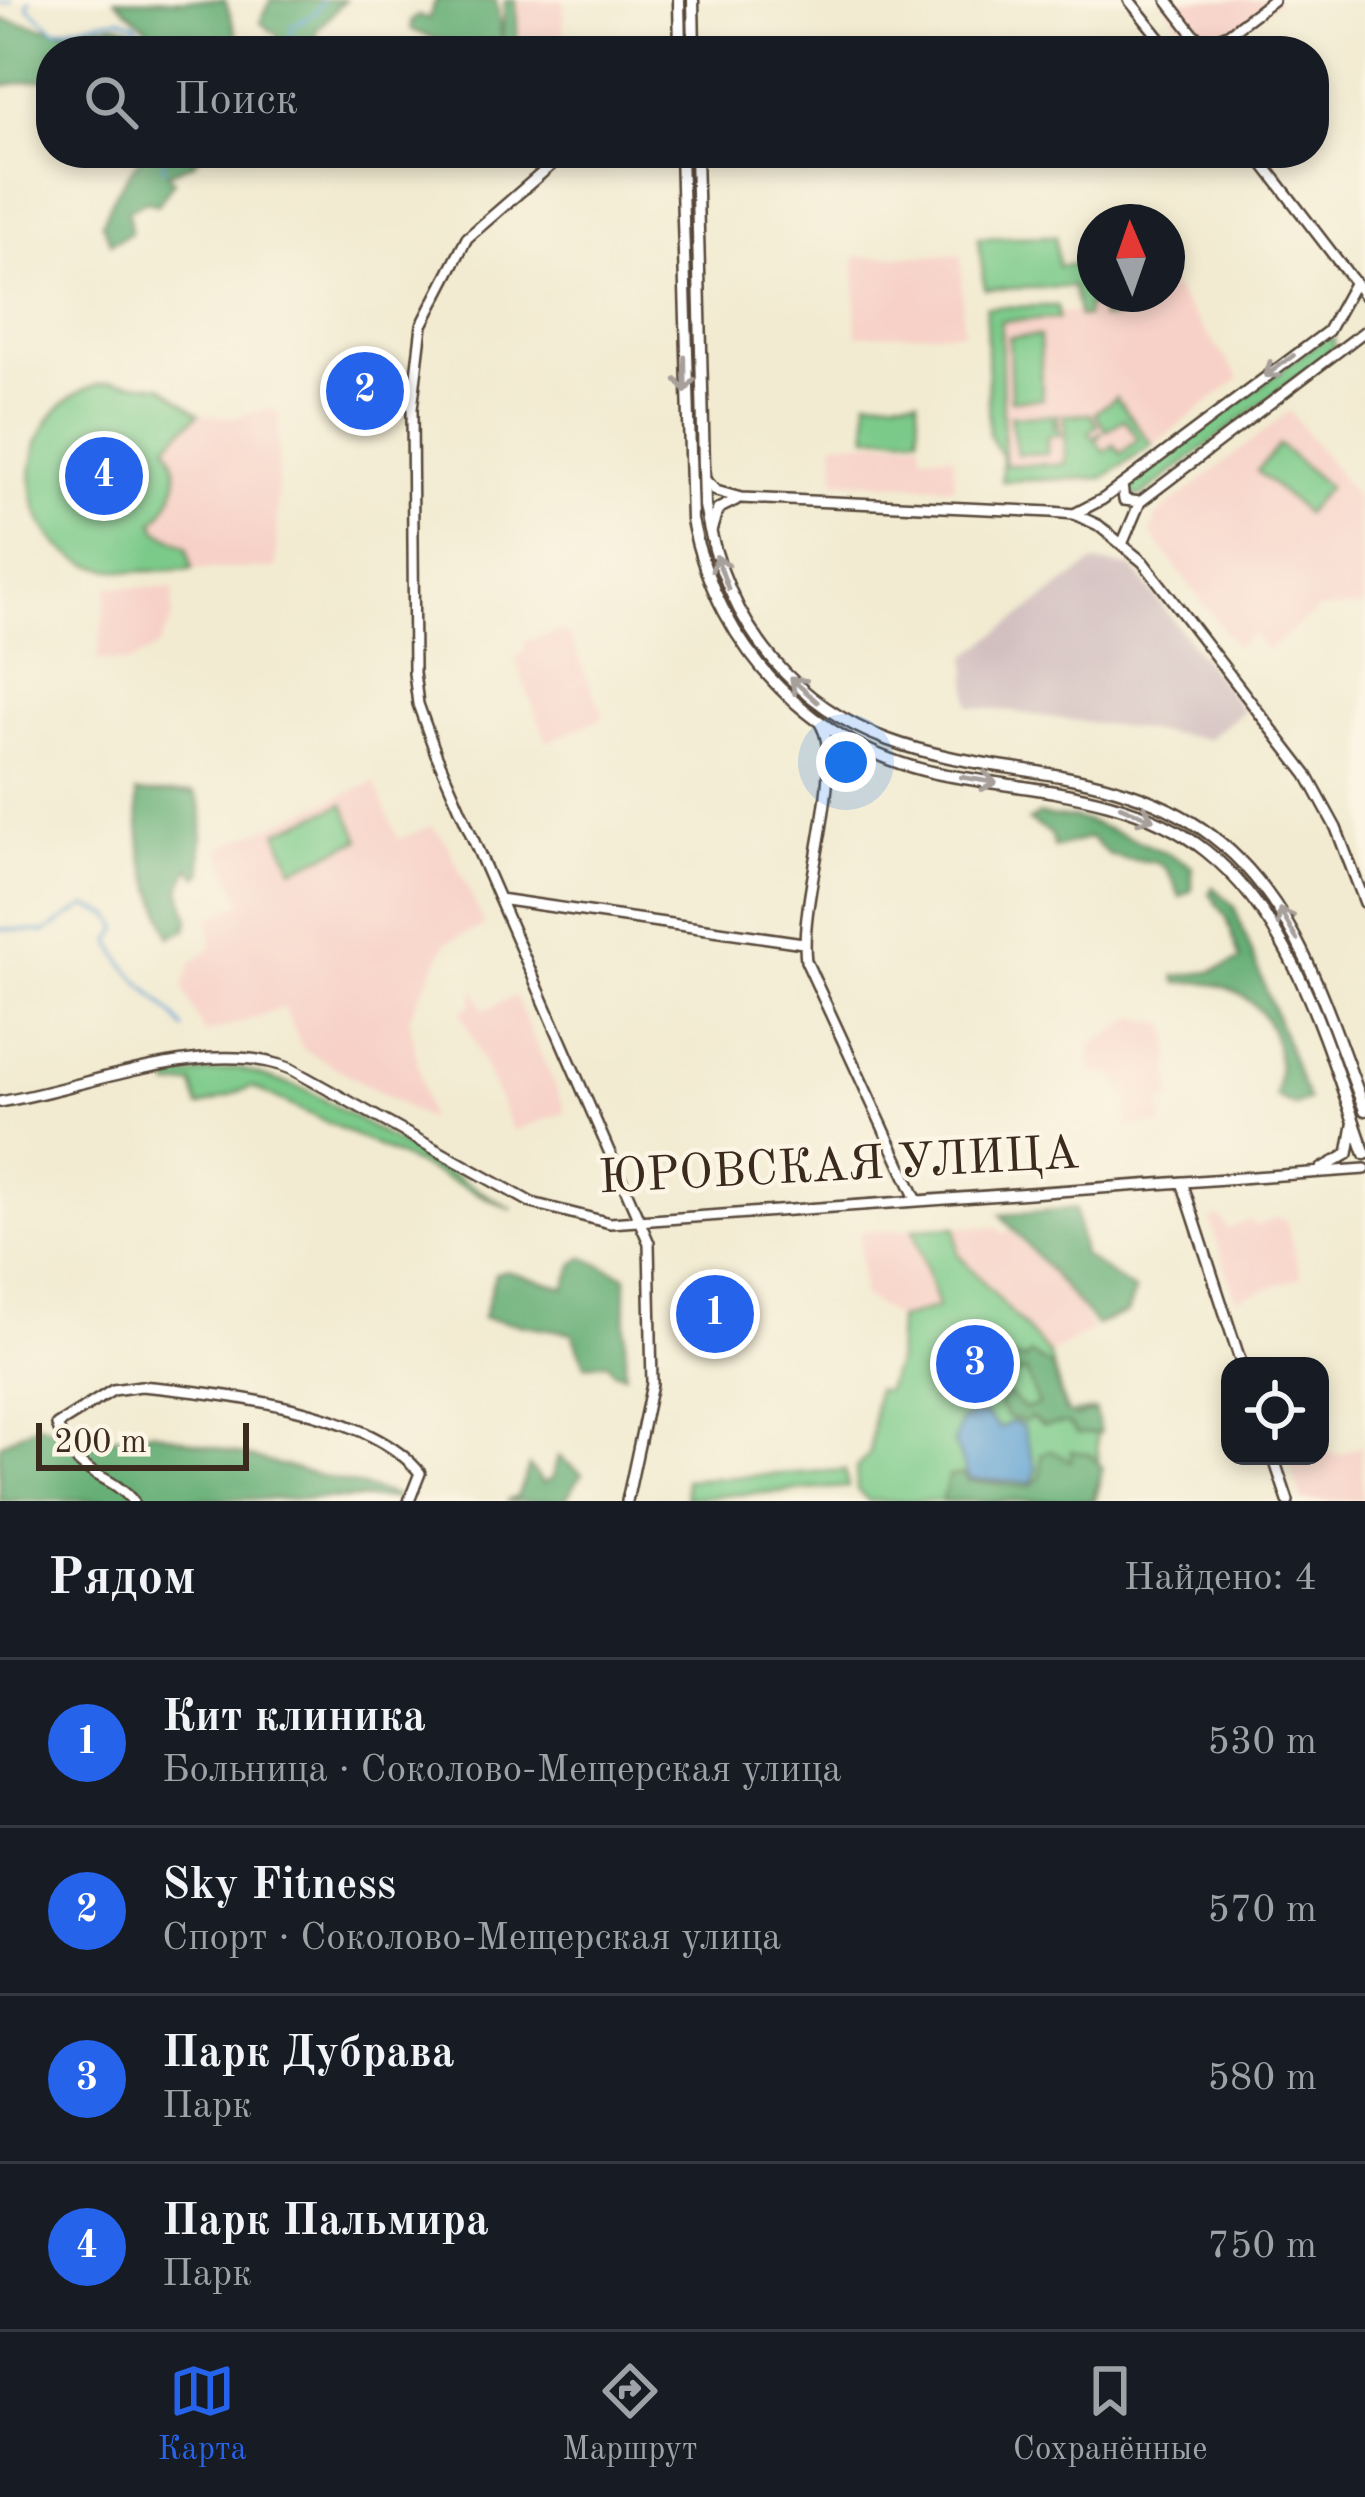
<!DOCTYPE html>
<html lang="ru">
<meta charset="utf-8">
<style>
body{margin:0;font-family:"Old Standard TT",serif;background:#242831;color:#f1f3f6}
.controls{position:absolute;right:36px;bottom:36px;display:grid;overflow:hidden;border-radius:24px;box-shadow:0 6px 18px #0003}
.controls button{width:108px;height:108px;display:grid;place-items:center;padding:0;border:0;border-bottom:3px solid #363941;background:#171b24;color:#f1f3f6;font:60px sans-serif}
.compass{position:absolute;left:1077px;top:204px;width:108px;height:108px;border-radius:50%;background:#171b24;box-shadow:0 6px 18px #0003;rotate:358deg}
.scale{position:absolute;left:36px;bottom:30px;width:213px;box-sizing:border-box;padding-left:12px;border:6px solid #3b2a1e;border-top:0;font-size:33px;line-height:42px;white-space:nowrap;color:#3b2a1e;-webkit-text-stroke:9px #fcf5e5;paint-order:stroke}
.you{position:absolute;left:846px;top:762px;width:42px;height:42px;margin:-30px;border:9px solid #fff;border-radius:50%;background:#1a73e8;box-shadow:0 0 0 18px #1a73e833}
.badge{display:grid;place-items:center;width:78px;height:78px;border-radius:50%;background:#2563eb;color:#fff;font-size:39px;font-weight:700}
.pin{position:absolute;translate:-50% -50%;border:6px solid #fff;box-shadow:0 3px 12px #0006}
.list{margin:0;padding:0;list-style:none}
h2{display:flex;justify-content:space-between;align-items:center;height:156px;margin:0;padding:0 48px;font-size:51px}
h2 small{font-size:39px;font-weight:400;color:#9ea1a6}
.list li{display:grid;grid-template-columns:78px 1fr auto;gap:36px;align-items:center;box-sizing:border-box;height:168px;padding:0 48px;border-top:3px solid #363941}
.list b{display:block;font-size:45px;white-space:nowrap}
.list p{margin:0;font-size:39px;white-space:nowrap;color:#9ea1a6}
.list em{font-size:39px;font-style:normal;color:#9ea1a6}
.icon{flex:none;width:66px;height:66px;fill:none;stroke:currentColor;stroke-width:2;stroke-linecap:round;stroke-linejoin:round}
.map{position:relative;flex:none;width:1365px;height:1501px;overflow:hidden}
.search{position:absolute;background:#171b24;box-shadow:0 6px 18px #0003;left:36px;right:36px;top:36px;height:132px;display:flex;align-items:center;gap:30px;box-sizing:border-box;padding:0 42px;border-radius:48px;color:#9ea1a6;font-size:45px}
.sheet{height:828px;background:#171b24}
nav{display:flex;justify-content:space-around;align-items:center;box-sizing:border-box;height:168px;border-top:3px solid #363941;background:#171b24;font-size:33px;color:#9ea1a6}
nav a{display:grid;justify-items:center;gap:6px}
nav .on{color:#2563eb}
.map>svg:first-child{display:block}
</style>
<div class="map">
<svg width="1365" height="1501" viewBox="0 0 1365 1501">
<rect width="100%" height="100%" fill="#fcf5e5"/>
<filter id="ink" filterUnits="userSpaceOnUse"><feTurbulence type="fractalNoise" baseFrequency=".00833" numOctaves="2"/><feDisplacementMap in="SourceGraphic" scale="24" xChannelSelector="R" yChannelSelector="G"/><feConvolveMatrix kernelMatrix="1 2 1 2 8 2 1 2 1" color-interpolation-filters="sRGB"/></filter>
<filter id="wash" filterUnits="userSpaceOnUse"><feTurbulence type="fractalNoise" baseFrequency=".004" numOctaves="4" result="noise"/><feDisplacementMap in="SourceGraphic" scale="48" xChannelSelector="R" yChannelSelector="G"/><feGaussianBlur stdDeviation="2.7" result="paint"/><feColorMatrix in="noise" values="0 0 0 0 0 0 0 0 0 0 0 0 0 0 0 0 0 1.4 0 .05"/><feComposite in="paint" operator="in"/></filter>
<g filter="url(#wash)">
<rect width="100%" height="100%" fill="#f2ebd1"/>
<path fill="#f7d1c7" d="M 518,0 L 564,0 L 564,51 L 521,51 Z
M 1161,0 L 1280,0 L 1228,39 L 1207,46 L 1194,43 Z
M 961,255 L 963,332 L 857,335 L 855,257 Z
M 1167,280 L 1240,378 L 1122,469 L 1082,482 L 1002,481 L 1002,457 L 989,434 L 986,315 L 1079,312 L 1097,294 L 1167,294 Z
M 270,408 L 279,413 L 276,569 L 192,569 L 187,547 L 154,526 L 171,451 L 167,444 L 199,414 L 234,418 Z
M 1290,411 L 1356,497 L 1364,607 L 1318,609 L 1266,651 L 1253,634 L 1236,647 L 1151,534 L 1156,516 Z
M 921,440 L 922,454 L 954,455 L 954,487 L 835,480 L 834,442 Z
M 108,587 L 174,588 L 172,620 L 158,647 L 129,663 L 97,660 Z
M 561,631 L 569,635 L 604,717 L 547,742 L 515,659 L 526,649 L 523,642 Z
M 374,782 L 398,839 L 431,826 L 446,841 L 485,926 L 447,942 L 409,1017 L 429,1120 L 303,1049 L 284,1008 L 205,1034 L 183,988 L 191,963 L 212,948 L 210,918 L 242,903 L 219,848 Z
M 475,989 L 484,1010 L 515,996 L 566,1112 L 513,1131 L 461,1012 L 471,1004 Z
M 1136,1017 L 1165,1024 L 1170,1034 L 1171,1097 L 1162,1103 L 1163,1125 L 1128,1126 L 1128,1100 L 1112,1075 L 1092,1074 L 1090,1046 Z
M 1220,1217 L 1228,1229 L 1249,1220 L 1256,1226 L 1277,1217 L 1286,1221 L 1301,1277 L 1236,1299 L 1210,1220 Z
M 956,1227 L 997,1227 L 1004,1234 L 1010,1230 L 1076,1303 L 1093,1330 L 1049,1354 L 958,1253 Z
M 913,1229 L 938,1308 L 898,1319 L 862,1296 L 860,1232 Z
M 1361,1446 L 1362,1501 L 1302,1501 L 1289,1460 L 1322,1452 L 1340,1455 Z"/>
<path fill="#d2bfc0" d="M 1094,562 L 1133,568 L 1243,711 L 1208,739 L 969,706 L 967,656 Z"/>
<path fill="#7cca8a" stroke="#5c7a54" stroke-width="3" d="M 1055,236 L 1058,266 L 1095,263 L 1095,294 L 1143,294 L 1113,318 L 1101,318 L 1100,304 L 1087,306 L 1086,317 L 1079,317 L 1073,287 L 985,289 L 978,238 Z
M 1057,306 L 1058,319 L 1001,321 L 1004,465 L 1065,464 L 1065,415 L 1090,414 L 1098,425 L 1089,432 L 1093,438 L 1103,431 L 1096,441 L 1104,452 L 1114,445 L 1121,454 L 1138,439 L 1124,419 L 1107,431 L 1095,413 L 1116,397 L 1152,445 L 1103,478 L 1002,481 L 1002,457 L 989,434 L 986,307 Z
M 1040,336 L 1042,399 L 1011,400 L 1009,337 Z
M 1325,337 L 1334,339 L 1334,348 L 1140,497 L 1131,494 L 1130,484 Z
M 114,381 L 162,386 L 199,414 L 167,444 C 183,474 178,497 154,522 L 157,530 L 187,547 L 192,569 C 157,570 115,577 81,561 C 0,519 23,392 114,381 Z
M 918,398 L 919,435 L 868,436 L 867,399 Z
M 1060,415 L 1053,421 L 1060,422 L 1053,427 L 1060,429 L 1060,435 L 1047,436 L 1047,453 L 1017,454 L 1010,416 Z
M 1279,445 L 1328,487 L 1305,513 L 1257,471 Z
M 344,804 L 360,840 L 293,869 L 277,832 Z
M 237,1068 L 307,1090 L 513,1210 L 252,1087 L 199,1107 L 193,1084 L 170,1087 L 169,1079 Z
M 956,1227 L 958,1254 L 1049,1354 L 1067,1414 L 1095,1410 L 1100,1483 L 1095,1501 L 869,1501 L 857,1490 L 856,1468 L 870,1453 L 876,1389 L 885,1391 L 896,1364 L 898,1319 L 938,1307 L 913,1229 Z
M 845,1470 L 848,1487 L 686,1498 L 685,1480 Z"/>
<path fill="#65ae76" stroke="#506c4a" stroke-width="3" d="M 115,0 L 225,0 L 242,51 L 173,51 Z
M 271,0 L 345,0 L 316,31 L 315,51 L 281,51 L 277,35 L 260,22 Z
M 436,0 L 496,0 L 502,39 L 505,0 L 516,0 L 518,51 L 458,51 C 450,40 426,38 411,29 L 411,21 L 418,16 L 428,19 Z
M 0,19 L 62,31 L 116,24 L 133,29 L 157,51 L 51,51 L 51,78 L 0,86 Z
M 144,153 L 202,153 L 194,163 L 167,174 L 174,181 L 158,205 L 147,201 L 128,210 L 131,233 L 111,243 L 102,223 L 116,192 Z
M 136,793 L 194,793 C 210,810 197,846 203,872 L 199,877 L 190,868 L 180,889 L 189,919 L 186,930 L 170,937 L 142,857 Z
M 1040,814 C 1053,820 1064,815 1078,819 C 1095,823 1185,859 1192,867 L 1192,890 L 1180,897 C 1162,847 1154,868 1113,856 C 1103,853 1099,844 1090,838 L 1054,848 L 1051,834 L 1029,821 Z
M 1213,887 L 1234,906 L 1308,1100 L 1295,1106 L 1276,1097 C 1289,1027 1252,975 1177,983 L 1175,976 L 1210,972 L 1240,960 L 1227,918 L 1210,893 Z
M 1075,1208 L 1083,1255 L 1135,1291 L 1127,1313 L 1096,1325 L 1001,1215 Z
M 583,1257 L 626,1276 L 625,1374 L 613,1371 L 607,1362 L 585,1365 L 573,1333 L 483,1318 L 495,1274 L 506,1271 L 565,1288 L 574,1264 Z
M 1030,1354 L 1052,1367 L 1065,1412 L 1076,1417 L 1095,1411 L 1100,1433 L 1078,1434 L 1068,1423 L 1043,1426 L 1030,1417 L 1025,1422 L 1007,1417 L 998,1404 L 1007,1393 L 1025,1409 L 1038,1405 L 1026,1371 L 968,1398 L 950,1395 L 947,1384 L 965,1367 L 1000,1357 L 1009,1367 L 1014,1358 L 1025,1360 Z
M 38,1424 L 94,1441 L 152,1431 L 404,1498 L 0,1501 L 0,1444 Z
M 1050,1450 L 1071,1461 L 1071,1451 L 1090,1454 L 1102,1467 L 1093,1501 L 942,1501 L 949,1476 L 964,1474 L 968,1481 C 991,1480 1008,1488 1031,1486 L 1041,1475 L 1041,1455 Z
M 558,1456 L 582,1474 L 564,1501 L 506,1501 L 517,1497 L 529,1466 L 543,1483 L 552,1478 Z"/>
<path fill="#5fa2d3" stroke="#4d6678" stroke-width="3" d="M 972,1414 L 986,1415 L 999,1428 L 1013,1422 L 1023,1427 L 1036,1469 L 1032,1483 L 969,1479 L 954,1443 L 961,1421 Z"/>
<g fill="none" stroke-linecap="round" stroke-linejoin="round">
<path stroke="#5fa2d3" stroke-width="3" d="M 30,0 L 27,7 L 55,30 L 119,18 L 136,24 L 143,38 L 164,51
M 0,4 L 12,0
M 290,51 L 292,26 L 314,14 L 323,0
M 164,170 L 163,159 L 170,153
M 0,929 L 45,932 L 86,906 L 112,916 L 119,928 L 111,941 C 128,981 160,995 184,1029"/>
</g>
</g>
<g filter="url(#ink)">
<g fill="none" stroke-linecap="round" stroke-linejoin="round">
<defs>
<path id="minor" d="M 1129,0 L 1170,51
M 1167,0 L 1194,35 L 1207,42 L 1228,34 L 1273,0
M 565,153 L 467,238 L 422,325 L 412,409 L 414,673 L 418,704 L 436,754 L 649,1243 L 652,1384 L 627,1501
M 1255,153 L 1365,296
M 705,480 L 716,491 L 741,498 L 1051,512 L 1074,514 L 1098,525 L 1143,562 L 1307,775 L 1336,828 L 1365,903
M 1122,485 L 1124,500 L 1140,502
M 1074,514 L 1103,499 L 1328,331 L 1355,282
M 711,531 L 718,509 L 736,500
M 1123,542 L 1140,502 L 1365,331
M 821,725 C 846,768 798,901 806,961 L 917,1201
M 829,759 L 836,749 L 856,745
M 499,899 L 803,943
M 0,1102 C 86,1088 209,1035 291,1069 L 532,1203 L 610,1223 L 1365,1169
M 1321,1169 L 1348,1154 L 1353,1125
M 1182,1182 L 1242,1366
M 1273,1456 L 1288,1501
M 133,1501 C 105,1468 77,1482 57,1425 L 113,1390 L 141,1386 C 219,1393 369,1409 420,1473 L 409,1501"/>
<path id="major" d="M 679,0 L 680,51
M 693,0 L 694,51
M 681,153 L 692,520 C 718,650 814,751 946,775 C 1034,791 1133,793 1206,851 C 1296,922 1328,1050 1365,1154
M 696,153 L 705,506 C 715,564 736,616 774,661 C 898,806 1077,733 1212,836 C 1299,902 1327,1013 1365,1110"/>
</defs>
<use href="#minor" stroke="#564739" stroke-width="14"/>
<use href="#major" stroke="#564739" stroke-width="15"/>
<use href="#minor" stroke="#fff" stroke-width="9"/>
<use href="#major" stroke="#fff" stroke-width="10"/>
</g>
<defs><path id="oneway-shaft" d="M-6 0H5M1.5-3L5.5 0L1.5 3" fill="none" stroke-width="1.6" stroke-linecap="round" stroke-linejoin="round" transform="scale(3)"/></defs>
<g stroke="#a79f9a">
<use href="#oneway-shaft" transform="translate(1279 366) rotate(144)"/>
<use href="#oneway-shaft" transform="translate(685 375) rotate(89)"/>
<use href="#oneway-shaft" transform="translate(722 572) rotate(-110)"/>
<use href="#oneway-shaft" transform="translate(804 690) rotate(-138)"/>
<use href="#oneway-shaft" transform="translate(979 780) rotate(9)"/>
<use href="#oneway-shaft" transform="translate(1137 813) rotate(22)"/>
<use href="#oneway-shaft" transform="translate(1288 924) rotate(-120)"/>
</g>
</g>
<g text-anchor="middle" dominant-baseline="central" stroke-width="9" stroke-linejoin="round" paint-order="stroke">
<g font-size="48" fill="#3b2a1e" stroke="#fcf5e5">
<text transform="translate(839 1167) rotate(-3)">ЮРОВСКАЯ УЛИЦА</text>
</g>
</g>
</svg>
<div class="controls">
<button><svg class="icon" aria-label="locate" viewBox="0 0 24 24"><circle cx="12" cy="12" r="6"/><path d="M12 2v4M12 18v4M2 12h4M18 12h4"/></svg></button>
</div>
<svg class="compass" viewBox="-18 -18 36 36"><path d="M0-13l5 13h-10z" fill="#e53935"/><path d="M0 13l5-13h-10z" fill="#9ea1a6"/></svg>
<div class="scale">200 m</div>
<div class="you"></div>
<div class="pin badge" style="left:715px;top:1314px">1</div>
<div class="pin badge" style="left:365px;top:391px">2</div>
<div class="pin badge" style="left:975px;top:1364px">3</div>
<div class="pin badge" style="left:104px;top:476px">4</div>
<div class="search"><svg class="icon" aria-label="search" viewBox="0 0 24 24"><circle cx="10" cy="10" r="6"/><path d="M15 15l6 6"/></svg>Поиск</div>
</div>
<section class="sheet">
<h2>Рядом<small>Найдено: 4</small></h2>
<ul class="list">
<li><span class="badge">1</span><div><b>Кит клиника</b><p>Больница · Соколово-Мещерская улица</p></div><em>530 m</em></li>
<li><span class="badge">2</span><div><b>Sky Fitness</b><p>Спорт · Соколово-Мещерская улица</p></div><em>570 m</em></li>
<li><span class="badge">3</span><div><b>Парк Дубрава</b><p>Парк</p></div><em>580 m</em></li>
<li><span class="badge">4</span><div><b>Парк Пальмира</b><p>Парк</p></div><em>750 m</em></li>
</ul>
</section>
<nav>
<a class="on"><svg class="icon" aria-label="map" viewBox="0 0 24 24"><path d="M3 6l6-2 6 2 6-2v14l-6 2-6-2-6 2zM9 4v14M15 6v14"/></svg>Карта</a>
<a><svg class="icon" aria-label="directions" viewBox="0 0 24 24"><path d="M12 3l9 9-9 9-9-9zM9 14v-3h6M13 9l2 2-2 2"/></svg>Маршрут</a>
<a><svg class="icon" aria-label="saved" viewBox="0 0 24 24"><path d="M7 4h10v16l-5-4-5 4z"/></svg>Сохранённые</a>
</nav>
